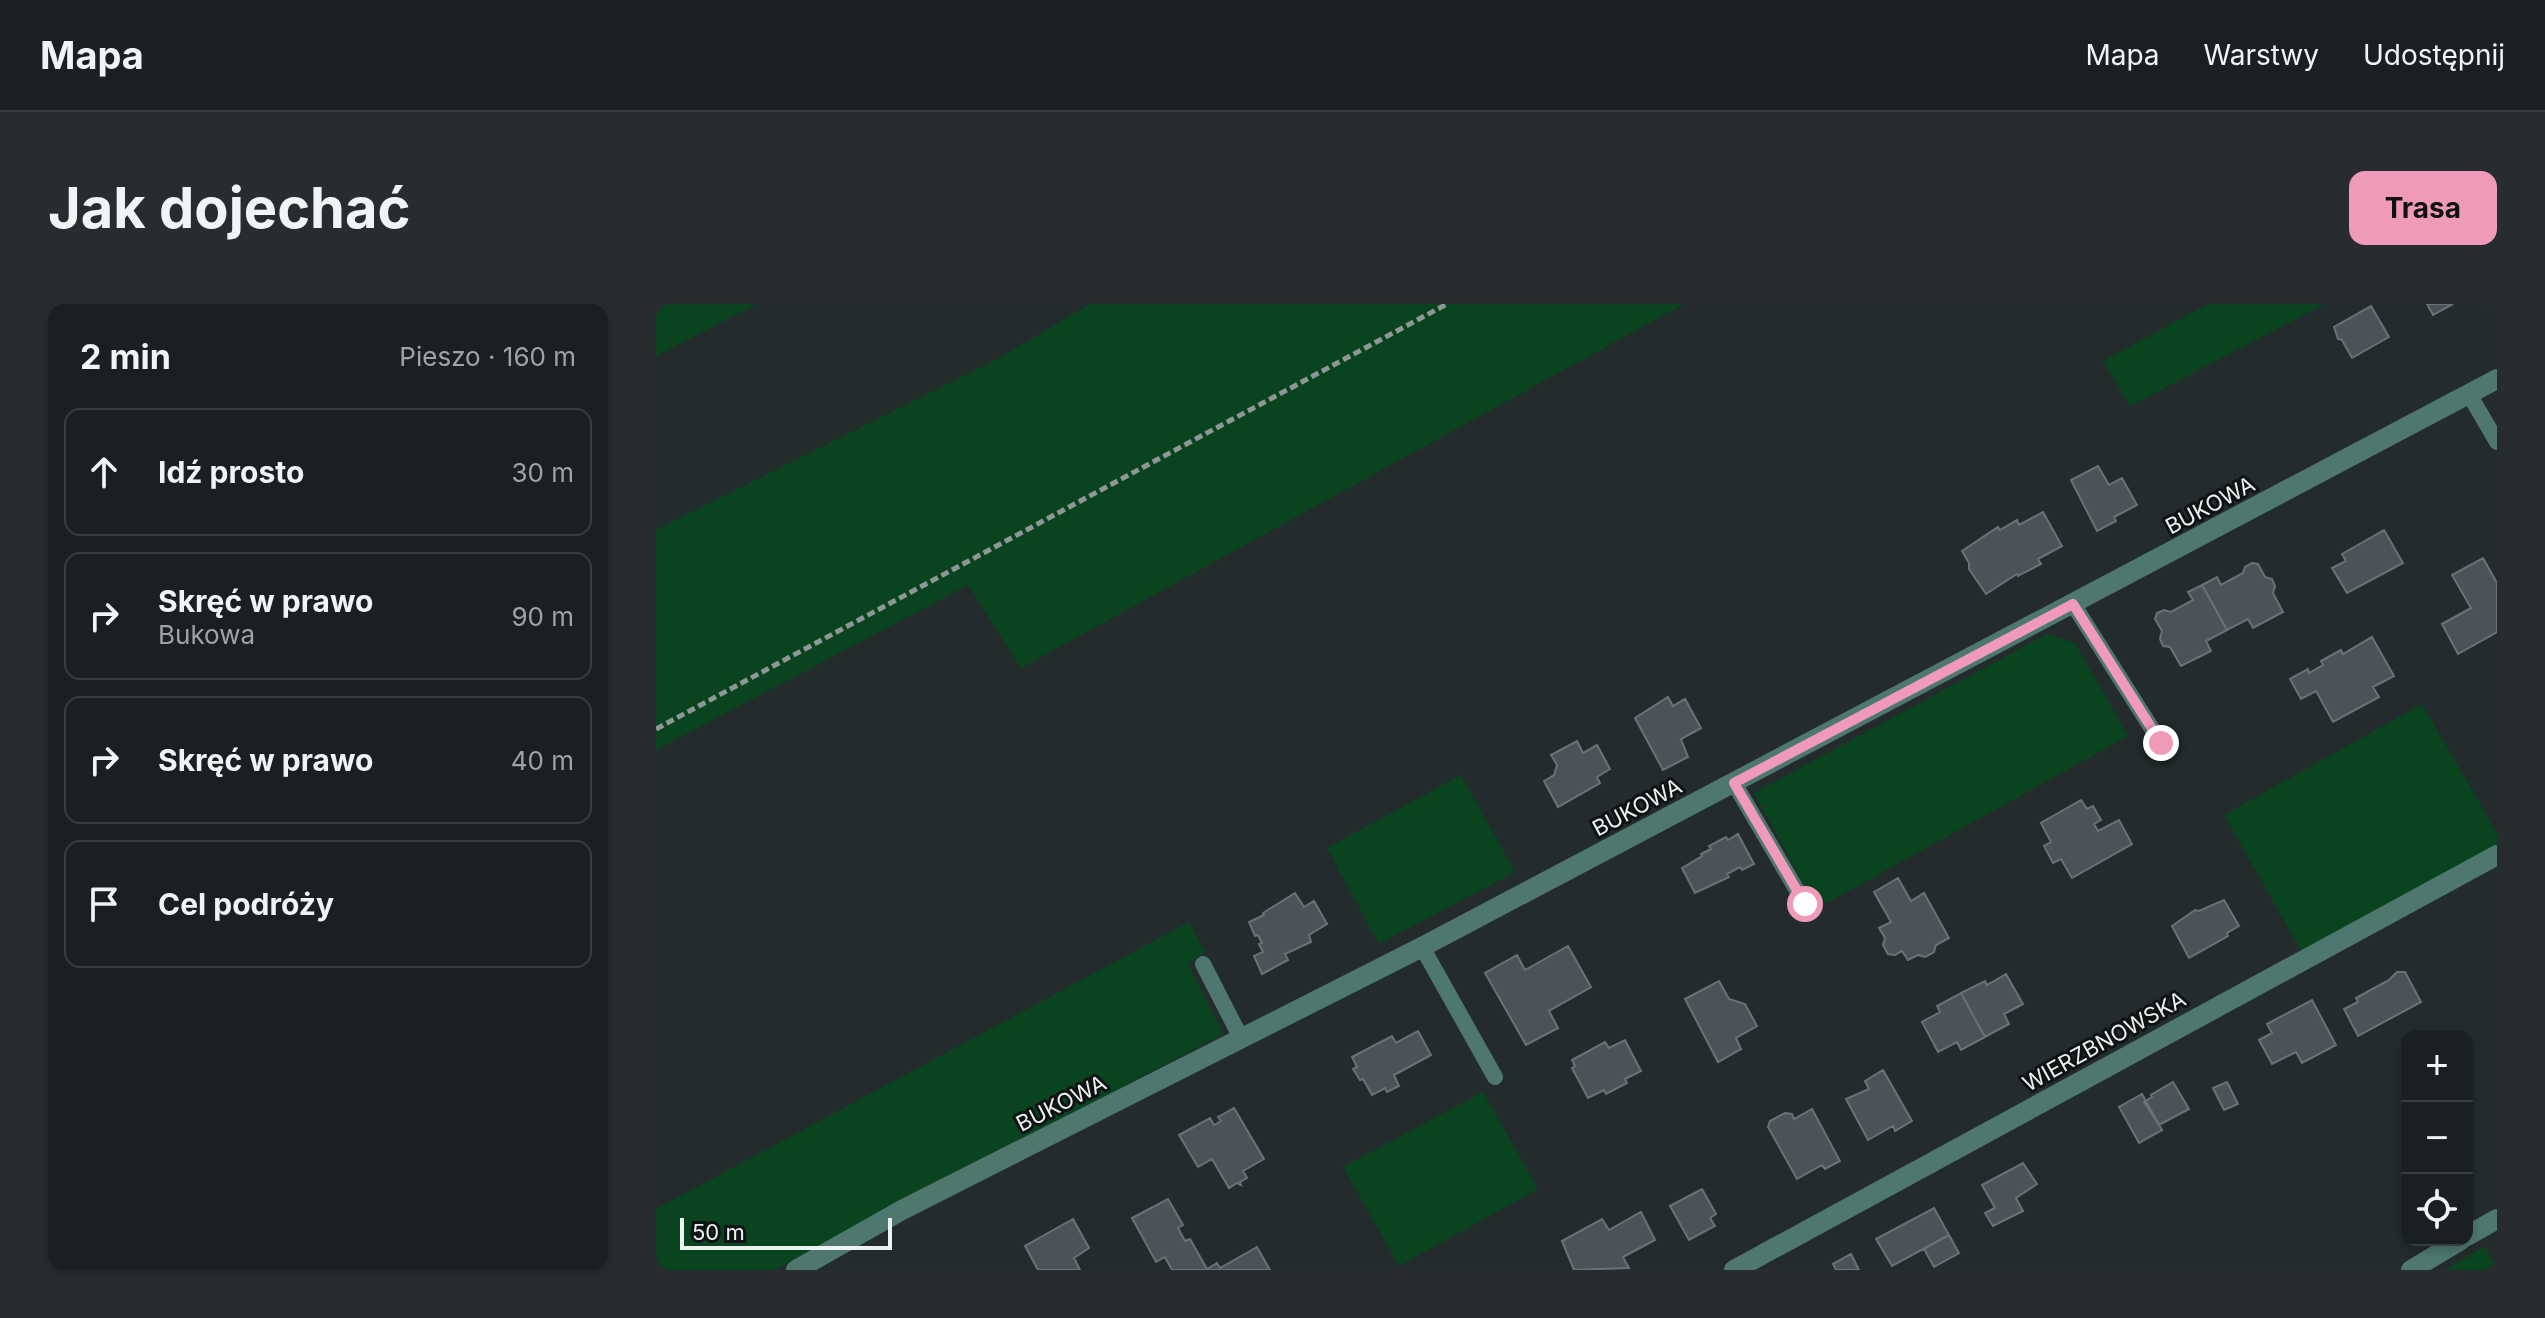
<!DOCTYPE html>
<html lang="pl">
<meta charset="utf-8">
<style>
body{margin:0;font-family:Inter,sans-serif;background:#272d2f;color:#f1f3f6}
.controls{position:absolute;right:24px;bottom:24px;display:grid;overflow:hidden;border-radius:16px;box-shadow:0 4px 12px #0003}
.controls button{width:72px;height:72px;display:grid;place-items:center;padding:0;border:0;border-bottom:2px solid #383e40;background:#1a2022;color:#f1f3f6;font:40px sans-serif}
.scale{position:absolute;left:24px;bottom:20px;width:212px;box-sizing:border-box;padding-left:8px;border:4px solid #ecf1f2;border-top:0;font-size:22px;line-height:28px;white-space:nowrap;color:#ecf1f2;-webkit-text-stroke:6px #0f1313;paint-order:stroke}
.stop{position:absolute;width:24px;height:24px;margin:-18px;border:6px solid #ef9ab8;border-radius:50%;background:#fff}
.stop.end{background:#ef9ab8;border-color:#fff;box-shadow:0 2px 8px #0008}
.list{margin:0;padding:0;list-style:none}
h2{display:flex;justify-content:space-between;align-items:center;height:104px;margin:0;padding:0 32px;font-size:34px}
h2 small{font-size:26px;font-weight:400;color:#9fa3a5}
.list li{display:grid;grid-template-columns:52px 1fr auto;gap:24px;align-items:center;box-sizing:border-box;height:128px;margin:0 16px 16px;padding:0 16px;border:2px solid #383e40;border-radius:16px}
.list b{display:block;font-size:30px;white-space:nowrap}
.list p{margin:0;font-size:26px;white-space:nowrap;color:#9fa3a5}
.list em{font-size:26px;font-style:normal;color:#9fa3a5}
.icon{flex:none;width:44px;height:44px;fill:none;stroke:currentColor;stroke-width:2;stroke-linecap:round;stroke-linejoin:round}
.map{position:relative;flex:none;width:1841px;height:966px;overflow:hidden;border-radius:16px}
header{display:flex;align-items:center;gap:48px;box-sizing:border-box;height:112px;padding:0 40px;background:#1a2022;border-bottom:2px solid #383e40}
header strong{font-size:38px}
nav{display:flex;gap:44px;margin-inline-start:auto;font-size:28px}
.intro{display:flex;align-items:center;justify-content:space-between;box-sizing:border-box;height:192px;padding:0 48px}
h1{margin:0;font-size:56px}
.button{padding:20px 36px;border-radius:16px;background:#ef9ab8;color:#111;font-size:28px;font-weight:700}
main{display:flex;gap:48px;padding:0 48px}
aside{flex:1;background:#1a2022;border-radius:16px;box-shadow:0 4px 12px #0003}
.map>svg:first-child{display:block}
</style>
<header>
<strong>Mapa</strong>
<nav><a>Mapa</a><a>Warstwy</a><a>Udostępnij</a></nav>
</header>
<div class="intro"><h1>Jak dojechać</h1><a class="button">Trasa</a></div>
<main>
<aside>
<h2>2 min<small>Pieszo · 160 m</small></h2>
<ul class="list">
<li><svg class="icon" aria-label="ahead" viewBox="0 0 24 24"><path d="M12 20V5M6 11l6-6 6 6"/></svg><div><b>Idź prosto</b></div><em>30 m</em></li>
<li><svg class="icon" aria-label="right" viewBox="0 0 24 24"><path d="M7 20v-9h11M14 6l5 5-5 5"/></svg><div><b>Skręć w prawo</b><p>Bukowa</p></div><em>90 m</em></li>
<li><svg class="icon" aria-label="right" viewBox="0 0 24 24"><path d="M7 20v-9h11M14 6l5 5-5 5"/></svg><div><b>Skręć w prawo</b></div><em>40 m</em></li>
<li><svg class="icon" aria-label="arrive" viewBox="0 0 24 24"><path d="M6 21V4h12l-3 4 3 4H6"/></svg><div><b>Cel podróży</b></div></li>
</ul>
</aside>
<div class="map">
<svg width="1841" height="966" viewBox="0 0 1841 966">
<rect width="100%" height="100%" fill="#232b2d"/>
<path fill="#09441e" d="M 0,0 L 101,0 L 0,52 Z
M 434,0 L 1028,0 L 365,364 L 312,281 L 0,446 L 0,226 L 343,54 Z
M 1552,0 L 1669,0 L 1474,102 L 1447,57 Z
M 1391,330 L 1419,339 L 1472,432 L 1171,599 L 1156,595 L 1098,489 Z
M 1766,400 L 1841,529 L 1841,540 L 1646,648 L 1568,511 Z
M 805,471 L 859,568 L 723,640 L 671,544 Z
M 533,618 L 549,648 L 532,660 L 567,730 L 118,966 L 0,966 L 0,905 Z
M 827,788 L 882,885 L 743,962 L 687,863 Z
M 1829,942 L 1841,966 L 1788,966 Z"/>
<path fill="#4c5358" stroke="#6b7277" stroke-width="2" d="M 1771,0 L 1797,0 L 1777,11 Z
M 1715,2 L 1733,33 L 1696,54 L 1686,36 L 1682,35 L 1678,23 Z
M 1442,162 L 1453,181 L 1466,174 L 1481,201 L 1458,213 L 1460,217 L 1441,227 L 1415,176 Z
M 1387,208 L 1406,242 L 1382,255 L 1385,260 L 1362,272 L 1361,270 L 1330,290 L 1313,265 L 1313,259 L 1306,247 L 1342,223 L 1344,226 L 1361,216 L 1363,221 Z
M 1728,226 L 1747,259 L 1691,289 L 1676,264 L 1690,257 L 1686,250 Z
M 1827,254 L 1841,279 L 1841,328 L 1802,350 L 1786,320 L 1815,304 L 1796,271 Z
M 1596,259 L 1602,260 L 1609,273 L 1616,275 L 1619,282 L 1617,289 L 1627,308 L 1597,324 L 1592,315 L 1571,326 L 1546,281 L 1561,273 L 1565,281 L 1587,269 L 1589,263 Z
M 1546,281 L 1571,326 L 1550,337 L 1555,347 L 1525,362 L 1514,343 L 1507,342 L 1504,335 L 1506,327 L 1499,315 L 1501,309 L 1508,306 L 1515,308 L 1537,296 L 1532,288 Z
M 1716,333 L 1738,372 L 1717,383 L 1723,393 L 1677,418 L 1660,387 L 1645,395 L 1634,375 L 1652,365 L 1653,369 L 1667,361 L 1665,357 L 1685,346 L 1687,350 Z
M 1012,393 L 1017,402 L 1029,395 L 1045,424 L 1025,435 L 1032,453 L 1007,466 L 979,414 Z
M 921,437 L 927,449 L 941,441 L 954,465 L 941,473 L 944,479 L 902,503 L 888,477 L 898,471 L 901,461 L 895,451 Z
M 1425,496 L 1431,505 L 1437,502 L 1445,516 L 1438,520 L 1442,527 L 1463,516 L 1476,540 L 1416,574 L 1405,555 L 1397,559 L 1388,542 L 1395,538 L 1385,519 Z
M 1082,530 L 1098,560 L 1086,566 L 1084,563 L 1071,570 L 1073,573 L 1039,589 L 1026,564 L 1046,552 L 1045,550 L 1055,545 L 1053,542 L 1070,533 L 1072,536 Z
M 1242,574 L 1255,597 L 1268,589 L 1293,634 L 1280,641 L 1278,648 L 1269,653 L 1262,651 L 1252,656 L 1246,647 L 1239,651 L 1232,650 L 1227,641 L 1229,634 L 1223,624 L 1235,618 L 1218,588 Z
M 639,589 L 648,603 L 658,597 L 671,620 L 653,631 L 655,638 L 629,650 L 632,656 L 606,670 L 598,652 L 607,648 L 603,640 L 606,639 L 602,631 L 599,632 L 593,618 L 608,611 L 607,609 Z
M 1568,596 L 1583,622 L 1571,629 L 1572,632 L 1533,654 L 1516,622 L 1539,606 L 1543,607 Z
M 912,642 L 935,683 L 893,707 L 902,724 L 870,741 L 829,669 L 861,651 L 869,666 Z
M 1741,668 L 1749,668 L 1765,698 L 1702,732 L 1688,705 L 1702,698 L 1700,694 L 1733,676 Z
M 1350,670 L 1367,700 L 1348,710 L 1353,720 L 1329,733 L 1305,689 L 1329,677 L 1331,681 Z
M 1063,677 L 1073,695 L 1089,700 L 1101,722 L 1080,734 L 1085,745 L 1062,758 L 1029,695 Z
M 1305,689 L 1329,733 L 1305,746 L 1301,738 L 1282,748 L 1266,718 L 1284,708 L 1281,702 Z
M 1656,696 L 1680,741 L 1646,759 L 1640,748 L 1616,760 L 1603,736 L 1616,729 L 1611,720 Z
M 762,727 L 775,751 L 738,771 L 743,782 L 731,788 L 729,784 L 716,791 L 707,775 L 704,776 L 697,765 L 701,763 L 696,753 L 736,732 L 740,739 Z
M 969,736 L 985,767 L 969,775 L 971,779 L 950,790 L 948,786 L 932,794 L 916,764 L 919,762 L 916,756 L 949,738 L 953,744 Z
M 1227,766 L 1256,817 L 1239,827 L 1237,822 L 1212,836 L 1190,795 L 1213,785 L 1209,777 Z
M 1517,778 L 1533,805 L 1503,821 L 1488,798 L 1496,793 L 1495,791 Z
M 1571,778 L 1582,800 L 1568,806 L 1557,784 Z
M 1486,790 L 1506,826 L 1483,839 L 1463,803 Z
M 578,804 L 608,855 L 587,867 L 591,874 L 584,878 L 585,881 L 581,879 L 573,884 L 556,855 L 542,863 L 523,831 L 554,814 L 558,821 L 565,817 L 562,813 Z
M 1156,805 L 1184,857 L 1169,865 L 1166,861 L 1141,875 L 1112,823 L 1114,817 L 1129,809 L 1136,810 L 1138,815 Z
M 1367,859 L 1381,880 L 1360,894 L 1367,907 L 1337,922 L 1329,909 L 1339,904 L 1326,881 Z
M 1046,885 L 1060,910 L 1054,914 L 1059,922 L 1033,936 L 1014,902 Z
M 512,895 L 527,921 L 522,924 L 529,937 L 534,935 L 551,965 L 561,959 L 564,964 L 601,943 L 614,966 L 516,966 L 509,953 L 500,958 L 476,914 Z
M 1278,904 L 1293,931 L 1236,962 L 1220,935 Z
M 985,908 L 999,936 L 967,953 L 973,964 L 918,966 L 906,937 L 946,915 L 953,926 Z
M 417,915 L 433,944 L 418,954 L 424,966 L 382,966 L 369,942 Z
M 1293,931 L 1303,949 L 1278,963 L 1268,945 Z
M 1195,950 L 1203,966 L 1180,966 L 1177,960 Z"/>
<g fill="none" stroke-linecap="round" stroke-linejoin="round">
<path stroke="#8f9697" stroke-width="5" stroke-dasharray="8 4" stroke-linecap="butt" d="M 0,425 L 791,0"/>
<path stroke="#4e786f" stroke-width="16" d="M 1813,90 L 1841,138
M 1417,300 L 1505,439
M 1078,479 L 1149,600
M 766,643 L 839,773
M 547,660 L 586,736"/>
<path stroke="#4e786f" stroke-width="20" d="M 1811,932 L 1841,915
M 140,966 L 246,906 L 766,643 L 1841,75
M 1078,966 L 1841,551
M 1755,966 L 1805,936"/>
</g>
<g fill="none" stroke-linecap="round" stroke-linejoin="round">
<path stroke="#ef9ab8" stroke-width="10" d="M 1149,600 L 1078,479 L 1417,300 L 1505,439"/>
</g>
<g text-anchor="middle" dominant-baseline="central" stroke-width="6" stroke-linejoin="round" paint-order="stroke">
<g font-size="22" fill="#ecf1f2" stroke="#0f1313">
<text transform="translate(1554 201) rotate(-28)">BUKOWA</text>
<text transform="translate(981 503) rotate(-28)">BUKOWA</text>
<text transform="translate(1448 737) rotate(-29)">WIERZBNOWSKA</text>
<text transform="translate(405 799) rotate(-27)">BUKOWA</text>
</g>
</g>
</svg>
<div class="controls">
<button>+</button>
<button>−</button>
<button><svg class="icon" aria-label="locate" viewBox="0 0 24 24"><circle cx="12" cy="12" r="6"/><path d="M12 2v4M12 18v4M2 12h4M18 12h4"/></svg></button>
</div>
<div class="scale">50 m</div>
<div class="stop" style="left:1149px;top:600px"></div>
<div class="stop end" style="left:1505px;top:439px"></div>
</div>
</main>
